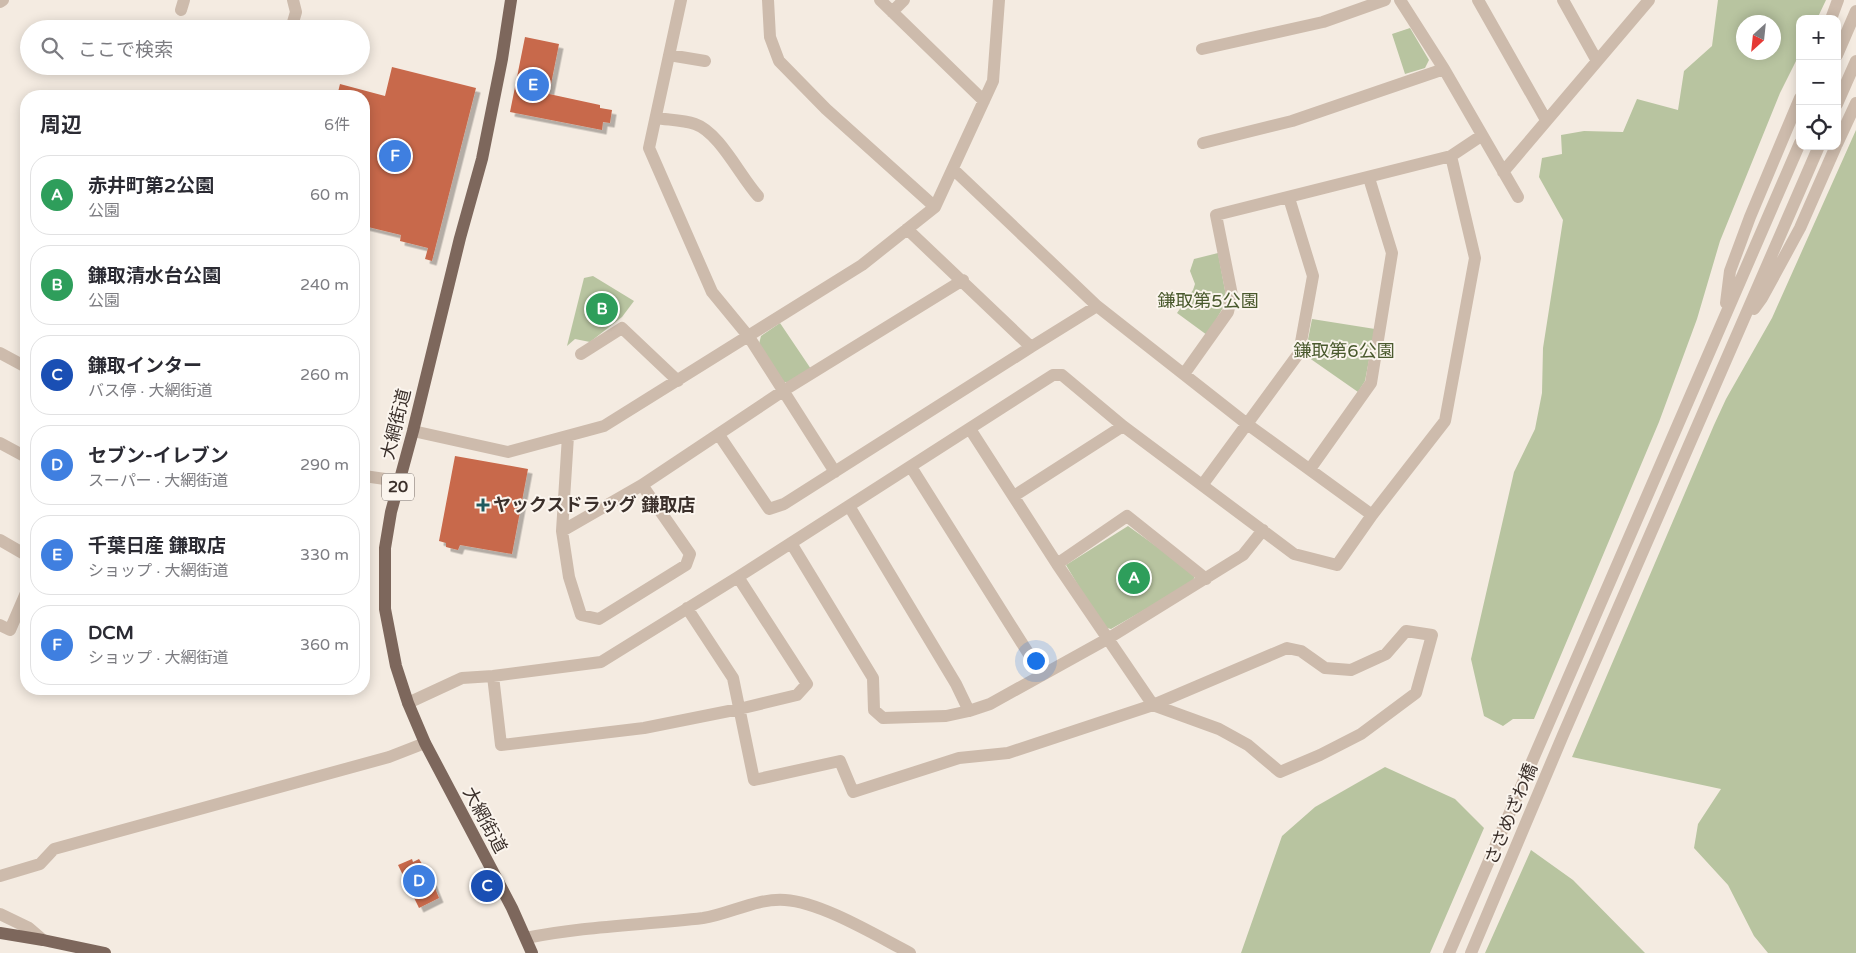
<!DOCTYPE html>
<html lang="ja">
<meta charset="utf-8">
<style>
body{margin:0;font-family:"Varela Round","Noto Sans JP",sans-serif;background:#f2f2f3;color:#2b2b33}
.controls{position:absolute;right:15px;top:15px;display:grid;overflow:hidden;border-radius:10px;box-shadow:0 2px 12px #0003}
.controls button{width:45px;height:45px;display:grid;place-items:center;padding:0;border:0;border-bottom:1px solid #e1e1e2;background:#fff;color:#2b2b33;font:25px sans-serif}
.compass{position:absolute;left:1736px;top:15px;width:45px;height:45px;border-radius:50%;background:#fff;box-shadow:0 2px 12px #0003;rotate:207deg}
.you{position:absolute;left:1035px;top:660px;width:18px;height:18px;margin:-12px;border:4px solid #fff;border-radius:50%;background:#1a73e8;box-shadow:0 0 0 8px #1a73e833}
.badge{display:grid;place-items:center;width:32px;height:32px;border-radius:50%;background:#1f5a5e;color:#fff;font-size:16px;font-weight:700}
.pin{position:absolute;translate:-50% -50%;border:2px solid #fff;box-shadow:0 1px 5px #0006}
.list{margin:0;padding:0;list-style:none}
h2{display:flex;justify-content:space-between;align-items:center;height:65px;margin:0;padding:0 20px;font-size:21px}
h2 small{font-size:16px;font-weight:400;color:#7c7c81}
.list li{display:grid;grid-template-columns:32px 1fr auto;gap:15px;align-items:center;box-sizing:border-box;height:80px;margin:0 10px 10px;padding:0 10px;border:1px solid #e1e1e2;border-radius:20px}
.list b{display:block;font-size:19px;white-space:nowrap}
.list p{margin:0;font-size:16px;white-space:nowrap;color:#7c7c81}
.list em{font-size:16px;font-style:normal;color:#7c7c81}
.icon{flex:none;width:28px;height:28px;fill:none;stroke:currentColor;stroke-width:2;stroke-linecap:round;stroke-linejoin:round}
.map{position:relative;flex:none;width:1856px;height:953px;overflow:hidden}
.search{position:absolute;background:#fff;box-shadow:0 2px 12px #0003;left:20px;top:20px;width:350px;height:55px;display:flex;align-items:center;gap:12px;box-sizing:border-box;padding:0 18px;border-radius:28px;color:#7c7c81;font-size:19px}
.panel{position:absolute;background:#fff;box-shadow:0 2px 12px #0003;left:20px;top:90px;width:350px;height:605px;border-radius:20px}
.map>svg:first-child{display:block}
</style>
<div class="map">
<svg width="1856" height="953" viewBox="0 0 1856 953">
<defs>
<filter id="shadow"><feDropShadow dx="4.5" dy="4.5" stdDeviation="0" flood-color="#0004"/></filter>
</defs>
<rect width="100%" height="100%" fill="#f4ebe1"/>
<path fill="#b8c4a0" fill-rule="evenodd" d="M 1718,0 L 1826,0 L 1817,19 L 1800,19 L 1800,53 L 1780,93 L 1720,241 L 1697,319 L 1659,422 L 1534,719 L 1513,719 L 1503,726 L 1484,716 L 1471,659 L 1514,472 L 1535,429 L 1542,393 L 1543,348 L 1563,220 L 1539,177 L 1542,158 L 1562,154 L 1561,135 L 1584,131 L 1623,132 L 1637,99 L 1678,110 L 1684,71 L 1712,46 ZM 1744,22 L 1774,22 L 1774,52 L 1744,52 Z
M 1410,28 L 1429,60 L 1425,68 L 1405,74 L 1392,34 Z
M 1856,130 L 1856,953 L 1768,953 L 1754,936 L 1728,885 L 1694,848 L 1698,824 L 1721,789 L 1572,757 L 1714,425 L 1726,399 L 1772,318 Z
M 1218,253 L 1227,301 L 1207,335 L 1177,313 L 1193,290 L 1195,284 L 1190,271 L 1194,259 Z
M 593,276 L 634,301 L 622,317 L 590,342 L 575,339 L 567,346 L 584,278 Z
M 1312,319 L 1375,329 L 1365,381 L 1358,392 L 1305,355 Z
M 780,323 L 811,369 L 789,382 L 784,382 L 759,344 L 761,336 Z
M 1128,526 L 1195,574 L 1193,582 L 1111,629 L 1103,627 L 1066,565 Z
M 1385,767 L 1455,799 L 1484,828 L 1430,953 L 1241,953 L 1282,836 L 1315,807 Z
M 1531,850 L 1573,880 L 1645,953 L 1485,953 Z"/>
<path fill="#c8694b" filter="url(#shadow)" d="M 525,37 L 559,44 L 549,94 L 600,105 L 600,108 L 612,110 L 610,123 L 603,122 L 602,130 L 510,112 Z
M 392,67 L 476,88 L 432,261 L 425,259 L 428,248 L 400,241 L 401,235 L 364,226 L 364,96 L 337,96 L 340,84 L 385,96 Z
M 455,456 L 528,469 L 512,554 L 460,545 L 458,550 L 446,547 L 446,543 L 439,541 Z
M 412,859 L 413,862 L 419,859 L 424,867 L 426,866 L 439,898 L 419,908 L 398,865 Z"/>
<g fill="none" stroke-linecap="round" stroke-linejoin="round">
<path stroke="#cdbbac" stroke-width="12" d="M 681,0 L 649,148 L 712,292 L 749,337 L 835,472
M 768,0 L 770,37 L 779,61 L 826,109 L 935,207
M 880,0 L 984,101
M 1400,0 L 1444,69 L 1518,197
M 1478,0 L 1546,120
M 1563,0 L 1597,61
M 0,2 L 3,0
M 181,10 L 184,0
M 892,12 L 904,0
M 291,29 L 296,12 L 293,0
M 1202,49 L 1323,22 L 1385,0
M 669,55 L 705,61
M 656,118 C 669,120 683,120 695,124 C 719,132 740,176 758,196
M 1203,143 L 1292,121 L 1444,69
M 953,169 L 1097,306 L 1247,424 L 1372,515
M 1503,172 L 1649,0
M 1031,347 L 1097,306
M 0,353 L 26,367
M 581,354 L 622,328 L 678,381
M 1184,374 L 1228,312 L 1232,295 L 1216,215 L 1451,156 L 1481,136
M 413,431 L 508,452 L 604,426 L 862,265 L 935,207 L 993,81 L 999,0
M 719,435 L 769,509 L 784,504 L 1031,347 L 907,229
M 568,436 L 562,531 L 569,577 L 581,615 L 599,619 L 686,565 L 690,554 L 642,485
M 0,443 L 26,457
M 911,467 L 1042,675
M 1310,469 L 1371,383 L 1392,253 L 1369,178
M 364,476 L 399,481
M 1203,484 L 1299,353 L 1313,276 L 1289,198
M 1014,496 L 1123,426
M 849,506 L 956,684 L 969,711
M 562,531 L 642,485 L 783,391 L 963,280
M 0,540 L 26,555
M 791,543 L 873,678 L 874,710 L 883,718 L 946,716 L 969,711 L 990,704 L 1109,638 L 1243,555 L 1263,530
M 1057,564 L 1127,516 L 1206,579
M 687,608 L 733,678 L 754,780 L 840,761 L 853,792 L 959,758 L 1008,753 L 1153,705 L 1287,648 L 1301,651 L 1325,668 L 1351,670 L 1386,654 L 1406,631 L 1432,635 L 1416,693 L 1361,734 L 1320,755 L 1280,772 L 1248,745 L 1219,729 L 1153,705 L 1057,564 L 970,429
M 0,625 L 10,630 L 26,593
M 493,676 L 501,745 L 644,728 L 739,709 L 797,695 L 807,684 L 738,577
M 408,703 L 462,678 L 493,676 L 601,662 L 738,577 L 1053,375 L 1062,375 L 1123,426 L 1294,554 L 1337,565 L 1372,515 L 1445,421 L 1475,258 L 1451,156
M 0,876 L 40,864 L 54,849 L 389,757 L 425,743
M 0,914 L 29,928 L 43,940
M 526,938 C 584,926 644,925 703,918 C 730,914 756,898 785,900 C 821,902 877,936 910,953"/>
<path stroke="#cdbbac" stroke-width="12" d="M 1831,19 L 1838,0
M 1837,55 L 1856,11
M 1837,104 L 1856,61
M 1837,144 L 1856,103
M 1726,303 L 1730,271 L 1750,217 L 1800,98
M 1754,309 L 1762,298 L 1800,228 L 1836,146
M 1449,953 L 1800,143
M 1471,953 L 1563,735 L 1819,146"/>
<path stroke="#7d675c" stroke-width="12" d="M 511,0 L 502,59 L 482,159 L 460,238 L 413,431 L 391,512 L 385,548 L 385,609 L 396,666 L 408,703 L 425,743 L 512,908 L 532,953
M 0,933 L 43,940 L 105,953"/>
</g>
<path fill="#1f5a5e" stroke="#fbf5ee" stroke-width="2" d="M480.5 497.5h5v5h5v5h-5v5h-5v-5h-5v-5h5z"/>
<g text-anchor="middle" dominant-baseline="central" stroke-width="4" stroke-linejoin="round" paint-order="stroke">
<rect fill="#fbf5ee" stroke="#756b66" stroke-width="1" x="382" y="473.5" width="32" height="27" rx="4"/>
<g font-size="16" font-weight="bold" fill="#3b302b">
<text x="398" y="487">20</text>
</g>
<g font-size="18" fill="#4a5a2e" stroke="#fbf5ee">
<text x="1208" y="301">鎌取第5公園</text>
<text x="1344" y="351">鎌取第6公園</text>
</g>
<g font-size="18" fill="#3b302b" stroke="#fbf5ee">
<text transform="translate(396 424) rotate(-76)">大網街道</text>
<text transform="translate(1511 814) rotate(-67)">ささめざわ橋</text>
<text transform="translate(485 820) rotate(62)">大網街道</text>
</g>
<g font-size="18" font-weight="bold" fill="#3b302b" stroke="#fbf5ee" text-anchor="start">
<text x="493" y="505">ヤックスドラッグ 鎌取店</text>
</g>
</g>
</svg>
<div class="controls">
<button>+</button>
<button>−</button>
<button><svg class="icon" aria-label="locate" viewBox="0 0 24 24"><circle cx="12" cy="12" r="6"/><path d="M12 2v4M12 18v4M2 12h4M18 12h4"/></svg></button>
</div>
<svg class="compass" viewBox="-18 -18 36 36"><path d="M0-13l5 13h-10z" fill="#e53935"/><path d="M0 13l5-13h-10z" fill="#7c7c81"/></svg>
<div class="you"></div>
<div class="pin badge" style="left:1134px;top:578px;background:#2e9e5b">A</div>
<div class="pin badge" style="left:602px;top:309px;background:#2e9e5b">B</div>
<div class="pin badge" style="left:487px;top:886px;background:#1a4fb4">C</div>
<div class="pin badge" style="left:419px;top:881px;background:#3f7fe0">D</div>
<div class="pin badge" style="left:533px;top:85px;background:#3f7fe0">E</div>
<div class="pin badge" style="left:395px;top:156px;background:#3f7fe0">F</div>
<div class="search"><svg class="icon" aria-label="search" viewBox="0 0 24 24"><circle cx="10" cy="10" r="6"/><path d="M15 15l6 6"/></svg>ここで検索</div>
<section class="panel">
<h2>周辺<small>6件</small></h2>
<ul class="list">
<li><span class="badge" style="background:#2e9e5b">A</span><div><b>赤井町第2公園</b><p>公園</p></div><em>60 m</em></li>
<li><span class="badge" style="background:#2e9e5b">B</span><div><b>鎌取清水台公園</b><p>公園</p></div><em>240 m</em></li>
<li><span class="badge" style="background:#1a4fb4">C</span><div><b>鎌取インター</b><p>バス停 · 大網街道</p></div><em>260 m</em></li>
<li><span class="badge" style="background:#3f7fe0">D</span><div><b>セブン-イレブン</b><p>スーパー · 大網街道</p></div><em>290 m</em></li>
<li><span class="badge" style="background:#3f7fe0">E</span><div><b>千葉日産 鎌取店</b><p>ショップ · 大網街道</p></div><em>330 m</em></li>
<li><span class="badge" style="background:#3f7fe0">F</span><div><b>DCM</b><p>ショップ · 大網街道</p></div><em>360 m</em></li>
</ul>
</section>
</div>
